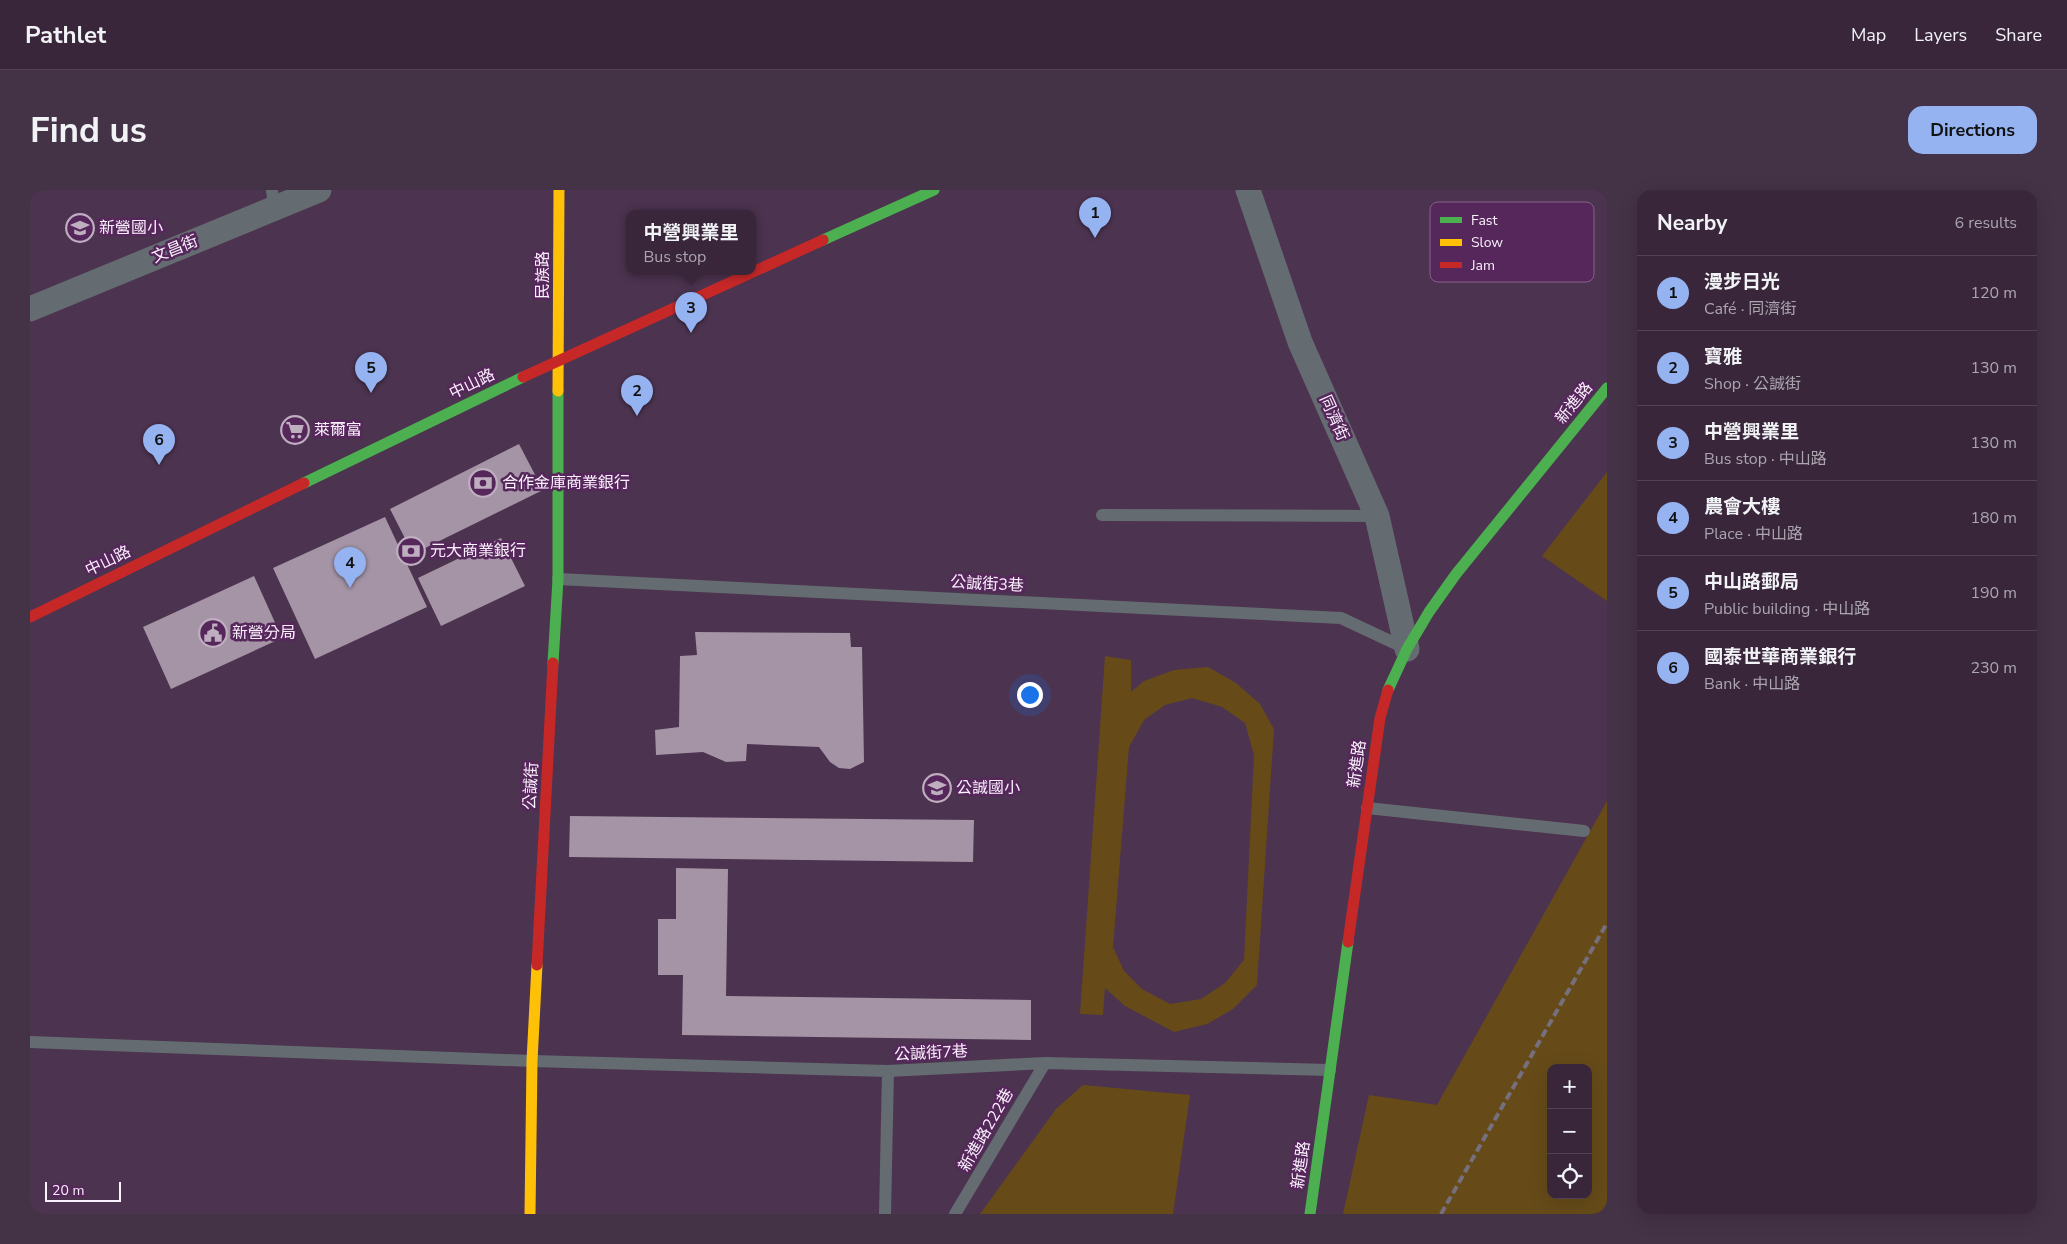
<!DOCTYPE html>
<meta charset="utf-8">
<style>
body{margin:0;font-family:"Nunito Sans","Noto Sans TC",sans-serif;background:#443246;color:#f1f3f6}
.controls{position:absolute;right:15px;bottom:15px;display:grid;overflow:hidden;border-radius:10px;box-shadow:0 5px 20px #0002}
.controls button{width:45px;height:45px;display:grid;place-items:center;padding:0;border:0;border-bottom:1px solid #534355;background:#39263b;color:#f1f3f6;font:25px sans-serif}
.scale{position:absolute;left:15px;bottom:12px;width:76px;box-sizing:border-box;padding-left:5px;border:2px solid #fbf0fd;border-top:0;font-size:14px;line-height:18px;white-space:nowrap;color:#fbf0fd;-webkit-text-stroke:4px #55275b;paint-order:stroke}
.you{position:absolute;left:999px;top:504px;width:18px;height:18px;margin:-12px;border:4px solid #fff;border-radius:50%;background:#1a73e8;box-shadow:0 0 0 8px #1a73e833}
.badge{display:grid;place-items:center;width:32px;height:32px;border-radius:50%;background:#95b2f1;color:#111;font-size:16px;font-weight:700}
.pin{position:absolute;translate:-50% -41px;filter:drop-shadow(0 1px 2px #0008)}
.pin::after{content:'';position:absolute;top:26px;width:18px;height:15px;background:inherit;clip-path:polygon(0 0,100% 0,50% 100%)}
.popup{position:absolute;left:596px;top:20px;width:130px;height:65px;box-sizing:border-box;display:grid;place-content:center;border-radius:10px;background:#39263b;filter:drop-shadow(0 1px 4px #0005);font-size:16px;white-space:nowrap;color:#aba5af}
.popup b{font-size:19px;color:#f1f3f6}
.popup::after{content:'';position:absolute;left:50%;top:100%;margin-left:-10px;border:10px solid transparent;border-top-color:#39263b}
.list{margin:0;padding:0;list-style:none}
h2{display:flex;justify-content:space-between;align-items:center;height:65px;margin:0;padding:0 20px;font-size:21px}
h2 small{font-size:16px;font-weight:400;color:#aba5af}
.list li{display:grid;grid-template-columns:32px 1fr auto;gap:15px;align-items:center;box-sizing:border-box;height:75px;padding:0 20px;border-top:1px solid #534355}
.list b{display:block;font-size:19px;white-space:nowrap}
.list p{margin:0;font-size:16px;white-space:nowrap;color:#aba5af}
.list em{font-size:16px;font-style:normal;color:#aba5af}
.icon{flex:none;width:28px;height:28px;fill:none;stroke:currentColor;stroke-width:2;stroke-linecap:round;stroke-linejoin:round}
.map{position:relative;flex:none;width:1577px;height:1024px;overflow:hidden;border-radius:15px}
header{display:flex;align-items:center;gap:30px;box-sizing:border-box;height:70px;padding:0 25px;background:#39263b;border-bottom:1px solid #534355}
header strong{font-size:24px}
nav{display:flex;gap:28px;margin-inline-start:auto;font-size:18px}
.intro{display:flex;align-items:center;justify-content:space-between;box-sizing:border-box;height:120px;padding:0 30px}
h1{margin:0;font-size:35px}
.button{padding:12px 22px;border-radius:15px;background:#95b2f1;color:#111;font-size:18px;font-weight:700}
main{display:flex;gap:30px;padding:0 30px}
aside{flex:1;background:#39263b;border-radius:15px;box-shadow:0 5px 20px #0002}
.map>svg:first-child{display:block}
</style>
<header>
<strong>Pathlet</strong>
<nav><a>Map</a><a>Layers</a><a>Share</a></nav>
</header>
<div class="intro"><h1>Find us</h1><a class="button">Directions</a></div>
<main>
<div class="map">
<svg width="1577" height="1024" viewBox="0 0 1577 1024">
<rect width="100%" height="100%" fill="#4c334f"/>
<path fill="#664b19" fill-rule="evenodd" d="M 1577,282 L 1577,411 L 1512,366 Z
M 1075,466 L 1101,470 L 1101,502 L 1114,491 L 1144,480 L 1178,477 L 1206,493 L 1230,514 L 1244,539 L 1227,795 L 1203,819 L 1177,834 L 1144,842 L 1095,816 L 1075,798 L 1073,825 L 1050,824 ZM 1162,508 L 1192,517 L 1215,533 L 1224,565 L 1214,770 L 1195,793 L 1171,809 L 1140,814 L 1112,799 L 1094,781 L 1083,757 L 1099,557 L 1114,530 L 1135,515 Z
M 1577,611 L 1577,1024 L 1313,1024 L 1339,905 L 1407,915 ZM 1521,878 L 1558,878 L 1558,1005 L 1521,1005 Z
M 1053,895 L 1160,905 L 1143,1024 L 950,1024 L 1026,919 Z"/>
<path fill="#a494a6" d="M 489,254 L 513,300 L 383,364 L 360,319 Z
M 355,327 L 397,417 L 285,469 L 243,378 Z
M 471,348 L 495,396 L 411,436 L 388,388 Z
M 224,386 L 252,448 L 141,499 L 113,437 Z
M 665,442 L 820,443 L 821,457 L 832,457 L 834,572 L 820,579 L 809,578 L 800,572 L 789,557 L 717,554 L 716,571 L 696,572 L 673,562 L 626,565 L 625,540 L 649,537 L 650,466 L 667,465 Z
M 540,626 L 944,630 L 943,672 L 539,667 Z
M 646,678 L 698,679 L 696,806 L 1001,810 L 1001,850 L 652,845 L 653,785 L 628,785 L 628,729 L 646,729 Z"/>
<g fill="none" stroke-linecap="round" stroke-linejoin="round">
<path stroke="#656c71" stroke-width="12" d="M 242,0 L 244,18
M 1072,325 L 1347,326
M 528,389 L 1311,428 L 1377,459
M 1337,618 L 1554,641
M 0,852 L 502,871 L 858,881 L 1015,873 L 1300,880
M 855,1024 L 858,881
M 925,1024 L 1015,873"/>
<path stroke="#656c71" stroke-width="25" d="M 1218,0 L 1270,152 L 1347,326 L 1377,459
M 0,119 L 289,0"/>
<path stroke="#4caf50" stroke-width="11" d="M 793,50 L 904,0
M 274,293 L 493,187
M 523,473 L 528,389 L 528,201
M 1358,500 L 1377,459 L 1399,422 L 1426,384 L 1577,198
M 1280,1024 L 1318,752"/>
<path stroke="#ffc107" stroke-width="11" d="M 528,201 L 529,0
M 500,1024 L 502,871 L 507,775"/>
<path stroke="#c62828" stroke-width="11" d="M 493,187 L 793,50
M 0,427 L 274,293
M 1318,752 L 1350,528 L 1358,500
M 507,775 L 523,473"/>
<path stroke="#766f7d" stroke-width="4" stroke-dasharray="8 4" stroke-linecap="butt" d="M 1411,1024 L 1577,733"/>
</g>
<defs>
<symbol id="school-ring" viewBox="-11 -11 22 22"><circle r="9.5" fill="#55275b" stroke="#beaec0" stroke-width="1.5"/><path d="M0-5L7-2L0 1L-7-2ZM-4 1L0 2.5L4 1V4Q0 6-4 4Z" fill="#beaec0"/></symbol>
<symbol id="supermarket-ring" viewBox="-11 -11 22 22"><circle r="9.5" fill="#55275b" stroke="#beaec0" stroke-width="1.5"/><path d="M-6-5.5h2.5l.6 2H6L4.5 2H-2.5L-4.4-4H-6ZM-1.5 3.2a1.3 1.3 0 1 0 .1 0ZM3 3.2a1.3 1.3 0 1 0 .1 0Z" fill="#beaec0"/></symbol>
<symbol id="bank-ring" viewBox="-11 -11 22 22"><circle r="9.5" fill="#55275b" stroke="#beaec0" stroke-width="1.5"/><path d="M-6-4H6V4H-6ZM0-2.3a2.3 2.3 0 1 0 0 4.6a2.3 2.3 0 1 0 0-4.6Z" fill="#beaec0"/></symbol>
<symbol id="civic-ring" viewBox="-11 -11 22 22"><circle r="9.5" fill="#55275b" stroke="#beaec0" stroke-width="1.5"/><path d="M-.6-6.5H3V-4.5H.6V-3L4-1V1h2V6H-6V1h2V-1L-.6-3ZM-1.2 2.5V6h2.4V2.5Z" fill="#beaec0"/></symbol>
</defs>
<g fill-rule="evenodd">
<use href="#school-ring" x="34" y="22" width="32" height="32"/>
<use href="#supermarket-ring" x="249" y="224" width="32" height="32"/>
<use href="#bank-ring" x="437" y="277" width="32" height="32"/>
<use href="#bank-ring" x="365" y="345" width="32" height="32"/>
<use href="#civic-ring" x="167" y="427" width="32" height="32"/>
<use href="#school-ring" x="891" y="582" width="32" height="32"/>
</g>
<g text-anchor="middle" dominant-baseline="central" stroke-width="5" stroke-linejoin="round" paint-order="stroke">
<g font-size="16" fill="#fbf0fd" stroke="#55275b" text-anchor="start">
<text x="69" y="38">新營國小</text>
<text x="284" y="240">萊爾富</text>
<text x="472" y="293">合作金庫商業銀行</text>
<text x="400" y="361">元大商業銀行</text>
<text x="202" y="443">新營分局</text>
<text x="926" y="598">公誠國小</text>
</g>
<g font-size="16" fill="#fbf0fd" stroke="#55275b">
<text transform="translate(145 59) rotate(-22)">文昌街</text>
<text transform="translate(513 85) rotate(-90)">民族路</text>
<text transform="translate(442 194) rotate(-26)">中山路</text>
<text transform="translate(1544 213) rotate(-51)">新進路</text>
<text transform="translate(1304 228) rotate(66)">同濟街</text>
<text transform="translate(78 371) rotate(-26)">中山路</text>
<text transform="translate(957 394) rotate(3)">公誠街3巷</text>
<text transform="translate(1327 574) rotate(-82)">新進路</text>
<text transform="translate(501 596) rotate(-87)">公誠街</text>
<text transform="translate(901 863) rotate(-3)">公誠街7巷</text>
<text transform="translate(956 940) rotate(-60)">新進路222巷</text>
<text transform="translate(1271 975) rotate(-82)">新進路</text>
</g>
</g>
<rect x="1400" y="12" width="164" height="80" rx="8" fill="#55275b" stroke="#87638c" stroke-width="1"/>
<rect x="1410" y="27" width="22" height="6" fill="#4caf50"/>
<rect x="1410" y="49" width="22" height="7" fill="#ffc107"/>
<rect x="1410" y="72" width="22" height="6" fill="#c62828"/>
<g font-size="14" fill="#fbf0fd">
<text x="1441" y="35">Fast</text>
<text x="1441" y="57">Slow</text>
<text x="1441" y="80">Jam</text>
</g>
</svg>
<div class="controls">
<button>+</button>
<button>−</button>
<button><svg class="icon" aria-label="locate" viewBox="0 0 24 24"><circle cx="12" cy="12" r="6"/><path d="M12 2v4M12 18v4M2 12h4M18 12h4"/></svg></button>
</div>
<div class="scale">20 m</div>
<div class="you"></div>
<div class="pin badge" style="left:1065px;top:48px">1</div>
<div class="pin badge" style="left:607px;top:226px">2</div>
<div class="pin badge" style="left:661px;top:143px">3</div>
<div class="popup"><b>中營興業里</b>Bus stop</div>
<div class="pin badge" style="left:320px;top:398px">4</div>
<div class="pin badge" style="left:341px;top:203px">5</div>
<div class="pin badge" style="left:129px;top:275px">6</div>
</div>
<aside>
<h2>Nearby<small>6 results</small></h2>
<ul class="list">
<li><span class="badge">1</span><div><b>漫步日光</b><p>Café · 同濟街</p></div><em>120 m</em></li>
<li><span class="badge">2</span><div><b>寶雅</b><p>Shop · 公誠街</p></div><em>130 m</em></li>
<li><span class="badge">3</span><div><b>中營興業里</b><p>Bus stop · 中山路</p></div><em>130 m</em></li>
<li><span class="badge">4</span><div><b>農會大樓</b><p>Place · 中山路</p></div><em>180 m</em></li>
<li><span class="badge">5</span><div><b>中山路郵局</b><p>Public building · 中山路</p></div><em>190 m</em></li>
<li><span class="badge">6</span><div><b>國泰世華商業銀行</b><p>Bank · 中山路</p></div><em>230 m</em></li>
</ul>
</aside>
</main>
